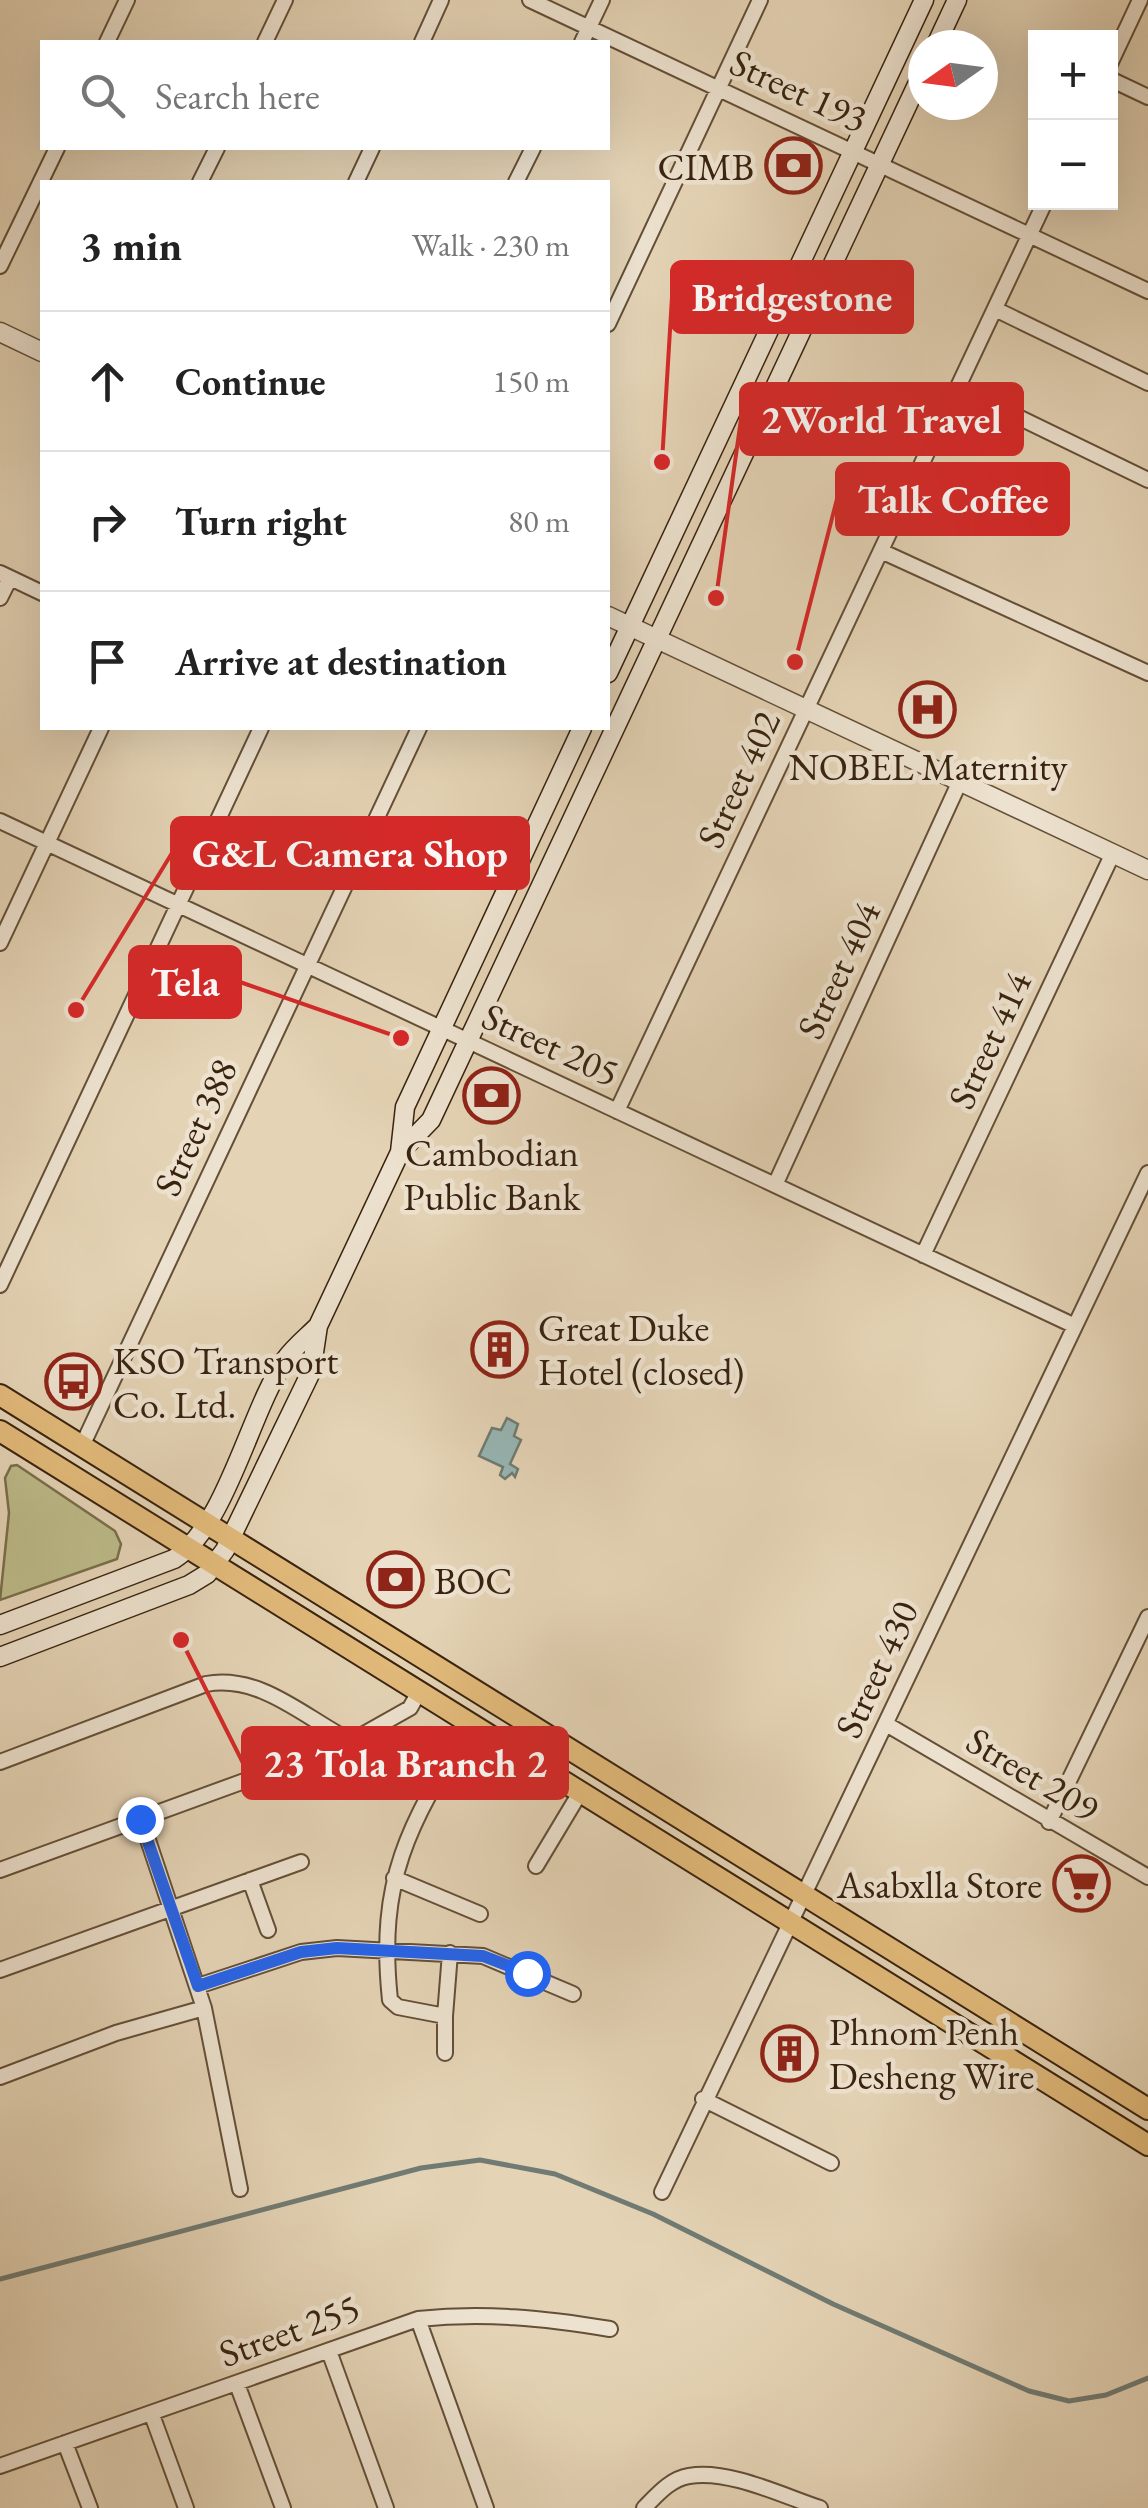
<!DOCTYPE html>
<meta charset="utf-8">
<style>
body{margin:0;font-family:"EB Garamond",serif;background:#f2f2f2;color:#222}
.controls{position:absolute;right:30px;top:30px;display:grid;overflow:hidden;border-radius:0px;box-shadow:0 10px 40px #0002}
.controls button{width:90px;height:90px;display:grid;place-items:center;padding:0;border:0;border-bottom:2px solid #e0e0e0;background:#fff;color:#222;font:50px sans-serif}
.compass{position:absolute;left:908px;top:30px;width:90px;height:90px;border-radius:50%;background:#fff;box-shadow:0 10px 40px #0002;rotate:256deg}
.stop{position:absolute;width:30px;height:30px;margin:-22px;border:8px solid #2563eb;border-radius:50%;background:#fff}
.stop.end{background:#2563eb;border-color:#fff;box-shadow:0 2px 10px #0008}
.list{margin:0;padding:0;list-style:none}
h2{display:flex;justify-content:space-between;align-items:center;height:130px;margin:0;padding:0 40px;font-size:42px}
h2 small{font-size:32px;font-weight:400;color:#767676}
.list li{display:grid;grid-template-columns:65px 1fr auto;gap:30px;align-items:center;box-sizing:border-box;height:140px;padding:0 40px;border-top:2px solid #e0e0e0}
.list b{display:block;font-size:38px;white-space:nowrap}
.list em{font-size:32px;font-style:normal;color:#767676}
.icon{flex:none;width:55px;height:55px;fill:none;stroke:currentColor;stroke-width:2;stroke-linecap:round;stroke-linejoin:round}
.map{position:relative;flex:none;width:1148px;height:2508px;overflow:hidden}
.search{position:absolute;background:#fff;box-shadow:0 10px 40px #0002;left:40px;top:40px;width:570px;height:110px;display:flex;align-items:center;gap:25px;box-sizing:border-box;padding:0 35px;border-radius:0px;color:#767676;font-size:38px}
.panel{position:absolute;background:#fff;box-shadow:0 10px 40px #0002;left:40px;top:180px;width:570px;height:550px;border-radius:0px}
.map>svg:first-child{display:block}
</style>
<div class="map">
<svg width="1148" height="2508" viewBox="0 0 1148 2508">
<rect width="100%" height="100%" fill="#e4d3b5"/>
<filter id="stains"><feTurbulence type="fractalNoise" baseFrequency=".002" numOctaves="4"/><feColorMatrix values="0 0 0 0 .2 0 0 0 0 .09 0 0 0 0 .02 0 0 0 .5 -.17"/></filter>
<radialGradient id="worn" r=".72"><stop offset=".6" stop-color="#630" stop-opacity="0"/><stop offset="1" stop-color="#630" stop-opacity=".3"/></radialGradient>
<path fill="#bcba88" stroke="#7a6e4c" stroke-width="2.5" d="M 17,1465 L 115,1531 L 121,1544 L 117,1559 L 0,1600 L 9,1513 L 5,1478 L 11,1466 Z"/>
<path fill="#97b6b5" stroke="#717b73" stroke-width="2.5" d="M 507,1418 L 518,1424 L 514,1436 L 521,1440 L 510,1464 L 518,1469 L 515,1477 L 512,1473 L 505,1479 L 500,1475 L 503,1467 L 479,1456 L 492,1428 L 501,1430 Z"/>
<g fill="none" stroke-linecap="round" stroke-linejoin="round">
<path stroke="#717b73" stroke-width="5" d="M 0,2279 L 421,2168 L 480,2160 L 555,2174 L 653,2214 L 833,2304 L 1029,2391 L 1069,2401 L 1106,2395 L 1148,2378"/>
<defs>
<path id="minor" d="M 530,0 L 1148,291
M 107,42 L 127,0
M 265,42 L 285,0
M 422,42 L 441,0
M 582,42 L 602,0
M 1110,64 L 1140,0
M 1110,79 L 1148,97
M 200,182 L 217,148
M 356,182 L 372,148
M 516,182 L 533,148
M 0,266 L 57,148
M 995,309 L 1148,383
M 608,324 L 760,0
M 958,388 L 1148,480
M 881,551 L 1148,673
M 0,573 L 42,593
M 0,598 L 10,578
M 0,821 L 1075,1326
M 0,943 L 101,728
M 617,1111 L 1045,202
M 775,1185 L 960,781
M 923,1255 L 1113,853
M 0,1285 L 261,728
M 82,1446 L 419,728
M 886,1724 L 1148,1877
M 0,1762 L 206,1684 C 256,1675 296,1710 338,1734 L 346,1744
M 141,1819 L 204,2008 L 240,2189
M 1049,1822 L 1148,1617
M 536,1866 L 581,1791
M 0,1870 L 346,1744 L 410,1708 L 419,1692
M 394,1878 L 480,1914
M 250,1880 L 268,1930
M 0,1970 L 301,1862
M 198,1986 L 301,1952 L 337,1948 L 483,1956 L 573,1994
M 445,2016 L 450,1953
M 445,2053 L 445,2016 L 398,2007 L 390,2000 C 377,1876 410,1824 471,1723
M 0,2077 L 116,2033 L 204,2008
M 703,2099 L 831,2163
M 662,2192 L 1148,1173
M 418,2319 L 486,2508
M 329,2351 L 386,2508
M 237,2384 L 283,2508
M 152,2415 L 186,2508
M 65,2443 L 90,2508
M 0,2466 L 418,2319 C 484,2312 544,2318 610,2329
M 644,2508 C 657,2495 670,2479 689,2476 C 729,2469 783,2496 820,2508"/>
<path id="tertiary" d="M 0,332 L 42,352
M 608,616 L 1148,870"/>
<path id="secondary" d="M 936,45 L 957,0
M 608,673 L 924,0
M 400,1152 L 431,1120 L 923,72
M 0,1625 L 174,1559 C 226,1527 250,1411 285,1360 C 293,1348 307,1337 318,1326
M 0,1657 L 189,1585 L 207,1574 L 225,1550 L 311,1372 L 318,1326 L 400,1152 L 405,1107 L 582,728"/>
<path id="primary" d="M 0,1395 L 1148,2109
M 0,1431 L 1148,2145"/>
</defs>
<use href="#minor" stroke="#644f38" stroke-width="18"/>
<use href="#tertiary" stroke="#644f38" stroke-width="21"/>
<use href="#secondary" stroke="#39230f" stroke-width="21"/>
<use href="#primary" stroke="#39230f" stroke-width="24"/>
<use href="#minor" stroke="#ede2cf" stroke-width="14"/>
<use href="#tertiary" stroke="#ede2cf" stroke-width="18"/>
<use href="#secondary" stroke="#ede2cf" stroke-width="18"/>
<use href="#primary" stroke="#e2ba7a" stroke-width="20"/>
</g>
<g fill="none" stroke-linecap="round" stroke-linejoin="round">
<path stroke="#2563eb" stroke-width="12" d="M 140,1819 L 198,1986 L 301,1952 L 337,1948 L 483,1956 L 527,1973"/>
</g>
<defs>
<symbol id="bank-ring" viewBox="-11 -11 22 22"><circle r="9.5" fill="#ede2cf" stroke="#8f2418" stroke-width="1.5"/><path d="M-6-4H6V4H-6ZM0-2.3a2.3 2.3 0 1 0 0 4.6a2.3 2.3 0 1 0 0-4.6Z" fill="#8f2418"/></symbol>
<symbol id="hospital-ring" viewBox="-11 -11 22 22"><circle r="9.5" fill="#ede2cf" stroke="#8f2418" stroke-width="1.5"/><path d="M-5-5h3v3.5h4V-5h3V5h-3V1.5h-4V5h-3Z" fill="#8f2418"/></symbol>
<symbol id="building-ring" viewBox="-11 -11 22 22"><circle r="9.5" fill="#ede2cf" stroke="#8f2418" stroke-width="1.5"/><path d="M-4-6H4V6H1V3H-1V6H-4ZM-2.5-4.3h1.7v1.8h-1.7ZM.8-4.3h1.7v1.8H.8ZM-2.5-1h1.7V.8h-1.7ZM.8-1h1.7V.8H.8Z" fill="#8f2418"/></symbol>
<symbol id="bus-ring" viewBox="-11 -11 22 22"><circle r="9.5" fill="#ede2cf" stroke="#8f2418" stroke-width="1.5"/><path d="M-5-6H5V4H4V6H2V4H-2V6H-4V4H-5ZM-3.5-4V0h7V-4ZM-3.5 1.2v1.5H-2V1.2ZM2 1.2v1.5H3.5V1.2Z" fill="#8f2418"/></symbol>
<symbol id="supermarket-ring" viewBox="-11 -11 22 22"><circle r="9.5" fill="#ede2cf" stroke="#8f2418" stroke-width="1.5"/><path d="M-6-5.5h2.5l.6 2H6L4.5 2H-2.5L-4.4-4H-6ZM-1.5 3.2a1.3 1.3 0 1 0 .1 0ZM3 3.2a1.3 1.3 0 1 0 .1 0Z" fill="#8f2418"/></symbol>
</defs>
<g fill-rule="evenodd">
<use href="#bank-ring" x="762" y="134" width="63" height="63"/>
<use href="#hospital-ring" x="896" y="678" width="63" height="63"/>
<use href="#bank-ring" x="460" y="1064" width="63" height="63"/>
<use href="#building-ring" x="468" y="1318" width="63" height="63"/>
<use href="#bus-ring" x="42" y="1350" width="63" height="63"/>
<use href="#bank-ring" x="364" y="1548" width="63" height="63"/>
<use href="#supermarket-ring" x="1050" y="1852" width="63" height="63"/>
<use href="#building-ring" x="758" y="2022" width="63" height="63"/>
</g>
<g text-anchor="middle" dominant-baseline="central" stroke-width="9" stroke-linejoin="round" paint-order="stroke">
<g font-size="38" fill="#39230f" stroke="#ede2cf">
<text transform="translate(799 90) rotate(25)">Street 193</text>
<text transform="translate(738 779) rotate(-65)">Street 402</text>
<text transform="translate(838 970) rotate(-65)">Street 404</text>
<text transform="translate(989 1040) rotate(-65)">Street 414</text>
<text transform="translate(551 1044) rotate(25)">Street 205</text>
<text transform="translate(195 1127) rotate(-65)">Street 388</text>
<text transform="translate(876 1669) rotate(-65)">Street 430</text>
<text transform="translate(1033 1774) rotate(31)">Street 209</text>
<text transform="translate(289 2330) rotate(-20)">Street 255</text>
</g>
<g font-size="38" fill="#39230f" stroke="#ede2cf" text-anchor="start">
<text x="754" y="166" text-anchor="end">CIMB</text>
<text x="928" y="766" text-anchor="middle">NOBEL Maternity</text>
<text x="492" y="1152" text-anchor="middle">Cambodian<tspan x="492" dy="44">Public Bank</tspan></text>
<text x="538" y="1327">Great Duke<tspan x="538" dy="44">Hotel (closed)</tspan></text>
<text x="113" y="1360">KSO Transport<tspan x="113" dy="44">Co. Ltd.</tspan></text>
<text x="434" y="1580">BOC</text>
<text x="1042" y="1884" text-anchor="end">Asabxlla Store</text>
<text x="829" y="2031">Phnom Penh<tspan x="829" dy="44">Desheng Wire</tspan></text>
</g>
</g>
<path fill="none" stroke="#d62828" stroke-width="4" d="M662 462L672 297M716 598L741 419M795 662L837 499M76 1010L172 853M401 1038L240 982M181 1640L243 1763"/>
<g fill="#d62828" stroke="#ede2cf" stroke-width="4">
<circle cx="662" cy="462" r="10"/>
<circle cx="716" cy="598" r="10"/>
<circle cx="795" cy="662" r="10"/>
<circle cx="76" cy="1010" r="10"/>
<circle cx="401" cy="1038" r="10"/>
<circle cx="181" cy="1640" r="10"/>
</g>
<g fill="#d62828" stroke="#d62828" stroke-width="4">
<rect x="672" y="262" width="240" height="70" rx="10"/>
<rect x="741" y="384" width="281" height="70" rx="10"/>
<rect x="837" y="464" width="231" height="70" rx="10"/>
<rect x="172" y="818" width="356" height="70" rx="10"/>
<rect x="130" y="947" width="110" height="70" rx="10"/>
<rect x="243" y="1728" width="324" height="70" rx="10"/>
</g>
<g font-size="40" text-anchor="middle" font-weight="bold" fill="#fff">
<text x="792" y="311">Bridgestone</text>
<text x="881" y="433">2World Travel</text>
<text x="953" y="513">Talk Coffee</text>
<text x="350" y="867">G&amp;L Camera Shop</text>
<text x="185" y="996">Tela</text>
<text x="405" y="1777">23 Tola Branch 2</text>
</g>
<rect width="100%" height="100%" filter="url(#stains)"/>
<rect width="100%" height="100%" fill="url(#worn)"/>
</svg>
<div class="controls">
<button>+</button>
<button>−</button>
</div>
<svg class="compass" viewBox="-18 -18 36 36"><path d="M0-13l5 13h-10z" fill="#e53935"/><path d="M0 13l5-13h-10z" fill="#767676"/></svg>
<div class="stop" style="left:527px;top:1973px"></div>
<div class="stop end" style="left:140px;top:1819px"></div>
<div class="search"><svg class="icon" aria-label="search" viewBox="0 0 24 24"><circle cx="10" cy="10" r="6"/><path d="M15 15l6 6"/></svg>Search here</div>
<section class="panel">
<h2>3 min<small>Walk · 230 m</small></h2>
<ul class="list">
<li><svg class="icon" aria-label="ahead" viewBox="0 0 24 24"><path d="M12 20V5M6 11l6-6 6 6"/></svg><div><b>Continue</b></div><em>150 m</em></li>
<li><svg class="icon" aria-label="right" viewBox="0 0 24 24"><path d="M7 20v-9h11M14 6l5 5-5 5"/></svg><div><b>Turn right</b></div><em>80 m</em></li>
<li><svg class="icon" aria-label="arrive" viewBox="0 0 24 24"><path d="M6 21V4h12l-3 4 3 4H6"/></svg><div><b>Arrive at destination</b></div></li>
</ul>
</section>
</div>
